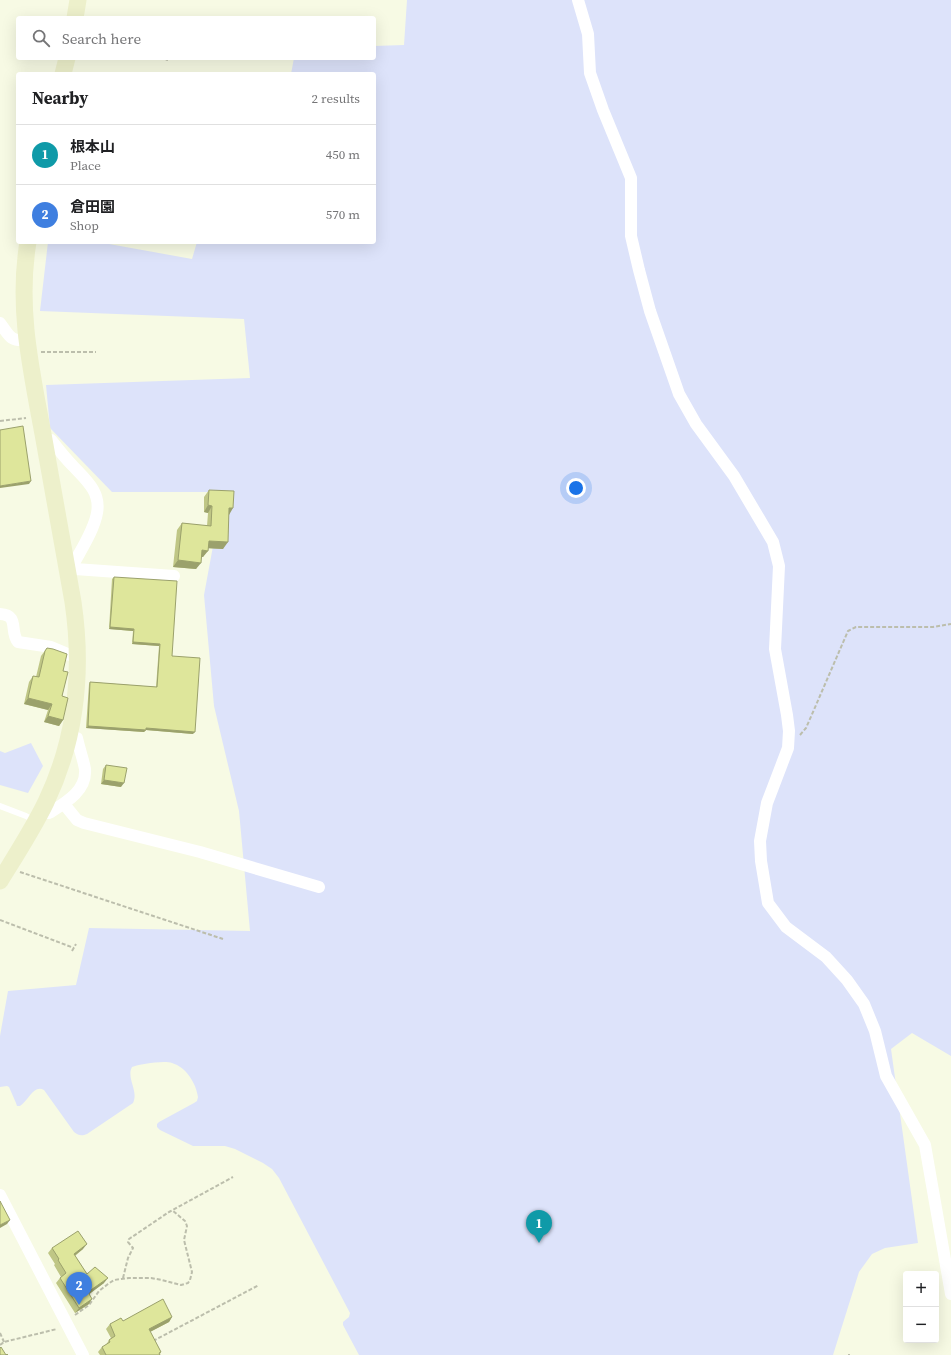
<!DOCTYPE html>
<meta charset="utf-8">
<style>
body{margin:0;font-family:"Source Serif 4","Noto Sans JP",serif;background:#f2f2f2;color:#202124}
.controls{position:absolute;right:12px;bottom:12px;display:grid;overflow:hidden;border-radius:4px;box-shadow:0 4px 16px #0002}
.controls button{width:36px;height:36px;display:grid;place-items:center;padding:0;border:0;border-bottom:1px solid #e0e0e0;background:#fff;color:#202124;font:20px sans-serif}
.you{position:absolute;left:576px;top:488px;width:14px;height:14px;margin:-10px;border:3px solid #fff;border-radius:50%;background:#1a73e8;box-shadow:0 0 0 6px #1a73e833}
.badge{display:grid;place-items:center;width:26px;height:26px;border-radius:50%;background:#2563eb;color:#fff;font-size:13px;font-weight:700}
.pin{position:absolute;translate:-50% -33px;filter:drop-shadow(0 1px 2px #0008)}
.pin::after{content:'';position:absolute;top:21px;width:14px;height:12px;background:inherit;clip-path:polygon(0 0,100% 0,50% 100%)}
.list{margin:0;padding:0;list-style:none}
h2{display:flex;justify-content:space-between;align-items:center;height:52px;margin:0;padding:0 16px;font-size:17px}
h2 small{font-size:13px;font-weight:400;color:#757577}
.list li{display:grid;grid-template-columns:26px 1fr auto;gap:12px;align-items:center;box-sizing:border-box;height:60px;padding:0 16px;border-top:1px solid #e0e0e0}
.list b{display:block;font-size:15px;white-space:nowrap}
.list p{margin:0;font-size:13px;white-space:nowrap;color:#757577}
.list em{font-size:13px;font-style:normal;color:#757577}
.icon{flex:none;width:22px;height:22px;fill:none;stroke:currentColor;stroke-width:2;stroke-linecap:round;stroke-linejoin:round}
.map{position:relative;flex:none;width:951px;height:1355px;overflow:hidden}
.search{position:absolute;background:#fff;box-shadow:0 4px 16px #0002;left:16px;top:16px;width:360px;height:44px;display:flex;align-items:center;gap:10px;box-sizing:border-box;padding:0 14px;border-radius:4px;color:#757577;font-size:15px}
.panel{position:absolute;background:#fff;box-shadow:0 4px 16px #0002;left:16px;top:72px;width:360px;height:172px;border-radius:4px}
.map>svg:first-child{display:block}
</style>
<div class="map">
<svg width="951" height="1355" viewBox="0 0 951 1355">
<rect width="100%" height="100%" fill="#f7fae4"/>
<path fill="#dde3fa" d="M 407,0 L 951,0 L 951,1056 L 912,1033 L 891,1049 L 918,1243 L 885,1248 L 872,1254 L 859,1272 L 833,1355 L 359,1355 L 343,1325 L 343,1322 L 349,1317 L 350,1313 L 279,1178 L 272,1169 L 263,1163 L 235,1149 L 225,1146 L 193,1146 L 160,1130 L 157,1127 L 157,1124 L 159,1122 L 194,1103 L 197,1101 L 198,1097 C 196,1083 186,1067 172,1063 C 165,1060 139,1064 132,1067 C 126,1078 139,1091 133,1103 L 87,1134 C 82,1136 79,1136 74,1132 L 44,1090 C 34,1084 28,1101 20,1106 L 17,1106 L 16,1103 L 9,1087 L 7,1086 L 0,1087 L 0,1036 L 8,991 L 76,985 L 89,928 L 250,931 L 239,811 L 214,706 L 204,595 L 223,492 L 112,492 L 50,428 L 46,385 L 250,378 L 244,319 L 40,311 L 48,242 L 98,242 L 192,259 L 197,242 L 374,242 L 374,74 L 291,74 L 294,58 L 374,58 L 374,46 L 404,45 Z
M 31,743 L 43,766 L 28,793 L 0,785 L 0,751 L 5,753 Z"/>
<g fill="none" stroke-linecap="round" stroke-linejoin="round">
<path stroke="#bcbeac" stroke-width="2" stroke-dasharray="4 2" stroke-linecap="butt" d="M 160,58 L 168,60
M 41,352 L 96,352
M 0,421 L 26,418
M 800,735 L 806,728 L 813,712 L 848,631 L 856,627 L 933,627 L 951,624
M 20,872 L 223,939
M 0,920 L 74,948
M 72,951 L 76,944
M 123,1278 L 128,1258 L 133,1248 L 128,1242 L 129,1239 L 169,1212 L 233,1177
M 75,1315 L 89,1305 L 99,1291 L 108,1284 L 114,1280 L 129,1278 L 151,1278 L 162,1280 L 181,1285 L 188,1283 L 190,1280 L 192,1272 L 184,1240 L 187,1226 L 185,1221 L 172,1210
M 0,1333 L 4,1342
M 153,1341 L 259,1285
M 0,1345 L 4,1342 L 57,1329
M 849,1355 L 849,1354"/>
<path stroke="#fff" stroke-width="6" d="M 0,806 L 26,816 L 35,821"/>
<path stroke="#fff" stroke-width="12" d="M 578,0 L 588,34 L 590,73 L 603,110 L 631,178 L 631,236 L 639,270 L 650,311 L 679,394 L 696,424 L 734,476 L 773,542 L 779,566 L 775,649 L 787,715 L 789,731 L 788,748 L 767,803 L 760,841 L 761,861 L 768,903 L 786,927 L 826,957 L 847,980 L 864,1004 L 875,1031 L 886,1076 L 925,1145 L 951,1294
M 0,323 C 9,335 10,342 26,340
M 44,441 L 51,440 C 58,449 65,458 73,466 C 86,480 101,492 97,513 C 94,530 82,548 74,563 L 75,569
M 67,570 L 75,569 L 174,576
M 0,614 C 20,615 9,631 18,642 L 51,647 L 70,655 L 78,655
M 64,804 L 77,820 L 84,823 L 200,852 L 319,887
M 42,809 L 49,813 C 65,803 87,791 85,769 C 83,758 79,748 77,738 L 69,736
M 0,1195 L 83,1355"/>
<path stroke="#edf0cb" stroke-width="17" d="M 75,18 L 78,0
M 63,74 L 67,58
M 0,881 C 16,855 33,829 46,802 C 76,739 83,670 73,602 C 63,546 53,490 43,434 C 31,369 17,308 28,242"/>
</g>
<path fill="#bfc685" d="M 209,490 L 229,514 L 223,549 L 208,548 L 203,557 L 202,557 L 196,569 L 173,567 L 177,530 L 182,523 L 207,526 L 208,513 L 204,512 L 204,497 Z
M 114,577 L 172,656 L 193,734 L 146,730 L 144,732 L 86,728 L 89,684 L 90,682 L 156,687 L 159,646 L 132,644 L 133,631 L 109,629 L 112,579 Z
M 47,648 L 63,671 L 62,696 L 63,720 L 59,726 L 44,722 L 48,710 L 24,704 L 29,682 L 33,676 L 36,677 L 41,656 Z
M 106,765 L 121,787 L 101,784 L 103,769 Z
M 52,1248 L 83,1249 L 75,1256 L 87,1274 L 104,1283 L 89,1294 L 89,1304 L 75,1313 L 56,1283 L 60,1278 L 61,1277 L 54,1265 L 55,1264 L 48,1253 Z
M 172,1317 L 169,1322 L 150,1332 L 161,1352 L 160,1354 L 160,1355 L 100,1355 L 98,1352 L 102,1347 L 106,1345 L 109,1340 L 111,1338 L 106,1329 L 110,1324 L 123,1321 Z"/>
<path fill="#9ba16c" d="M 31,481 L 29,484 L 0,488 L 0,486 Z
M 208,505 L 212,506 L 208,513 L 204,512 Z
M 229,508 L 233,508 L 229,515 Z
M 209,541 L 228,542 L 223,549 L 204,548 Z
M 202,550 L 208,551 L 203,557 L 198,557 Z
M 178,560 L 201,563 L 196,569 L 173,567 Z
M 110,627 L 134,629 L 133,631 L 109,629 Z
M 133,642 L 160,644 L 159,646 L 132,644 Z
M 28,698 L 52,704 L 48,710 L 24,704 Z
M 48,716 L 63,720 L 59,726 L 44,722 Z
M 88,726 L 146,728 L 195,732 L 193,734 L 146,730 L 144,732 L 86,728 Z
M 104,780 L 124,783 L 121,787 L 101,784 Z
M 10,1220 L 7,1224 L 0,1228 L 0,1225 Z
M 87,1244 L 83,1249 L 70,1259 L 74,1254 Z
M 108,1278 L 104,1283 L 84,1298 L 88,1292 Z
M 92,1299 L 89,1304 L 75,1313 L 79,1308 Z
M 172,1317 L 169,1322 L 146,1334 L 149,1329 Z"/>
<path fill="#dee69b" stroke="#9ba16c" d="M 23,426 L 31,481 L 0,486 L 0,430 Z
M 209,490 L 234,491 L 233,508 L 229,508 L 228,542 L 209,541 L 208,551 L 202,550 L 201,563 L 178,560 L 182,523 L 211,526 L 212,506 L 208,505 Z
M 114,577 L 177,581 L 172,656 L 200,658 L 195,732 L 146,728 L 146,730 L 88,726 L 90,682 L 157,687 L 160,644 L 133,642 L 134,629 L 110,627 Z
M 47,648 L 53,649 L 67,654 L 63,671 L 68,672 L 62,696 L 68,698 L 63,720 L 48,716 L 52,704 L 28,698 L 33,676 L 39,677 L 45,651 Z
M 106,765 L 127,768 L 124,783 L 104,780 Z
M 0,1201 L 10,1220 L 0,1225 Z
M 78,1231 L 87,1244 L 74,1254 L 87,1274 L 95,1267 L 108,1278 L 88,1292 L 92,1299 L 79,1308 L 60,1278 L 66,1273 L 58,1260 L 59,1259 L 52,1248 Z
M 163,1299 L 172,1317 L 149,1329 L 161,1352 L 159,1353 L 160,1355 L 106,1355 L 102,1347 L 110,1342 L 109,1340 L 115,1336 L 110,1324 L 121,1318 L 123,1321 Z
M 1,1347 L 6,1355 L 7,1354 L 8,1355 L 0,1355 L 0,1348 Z"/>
</svg>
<div class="controls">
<button>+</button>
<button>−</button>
</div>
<div class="you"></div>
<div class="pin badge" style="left:539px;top:1243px;background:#0f9aa8">1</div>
<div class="pin badge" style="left:79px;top:1305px;background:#3f7fe0">2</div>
<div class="search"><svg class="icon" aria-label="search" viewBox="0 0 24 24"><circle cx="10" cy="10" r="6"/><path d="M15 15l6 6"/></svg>Search here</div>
<section class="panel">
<h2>Nearby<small>2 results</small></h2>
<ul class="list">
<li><span class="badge" style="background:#0f9aa8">1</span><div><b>根本山</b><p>Place</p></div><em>450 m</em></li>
<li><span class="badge" style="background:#3f7fe0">2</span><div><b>倉田園</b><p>Shop</p></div><em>570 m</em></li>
</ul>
</section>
</div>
